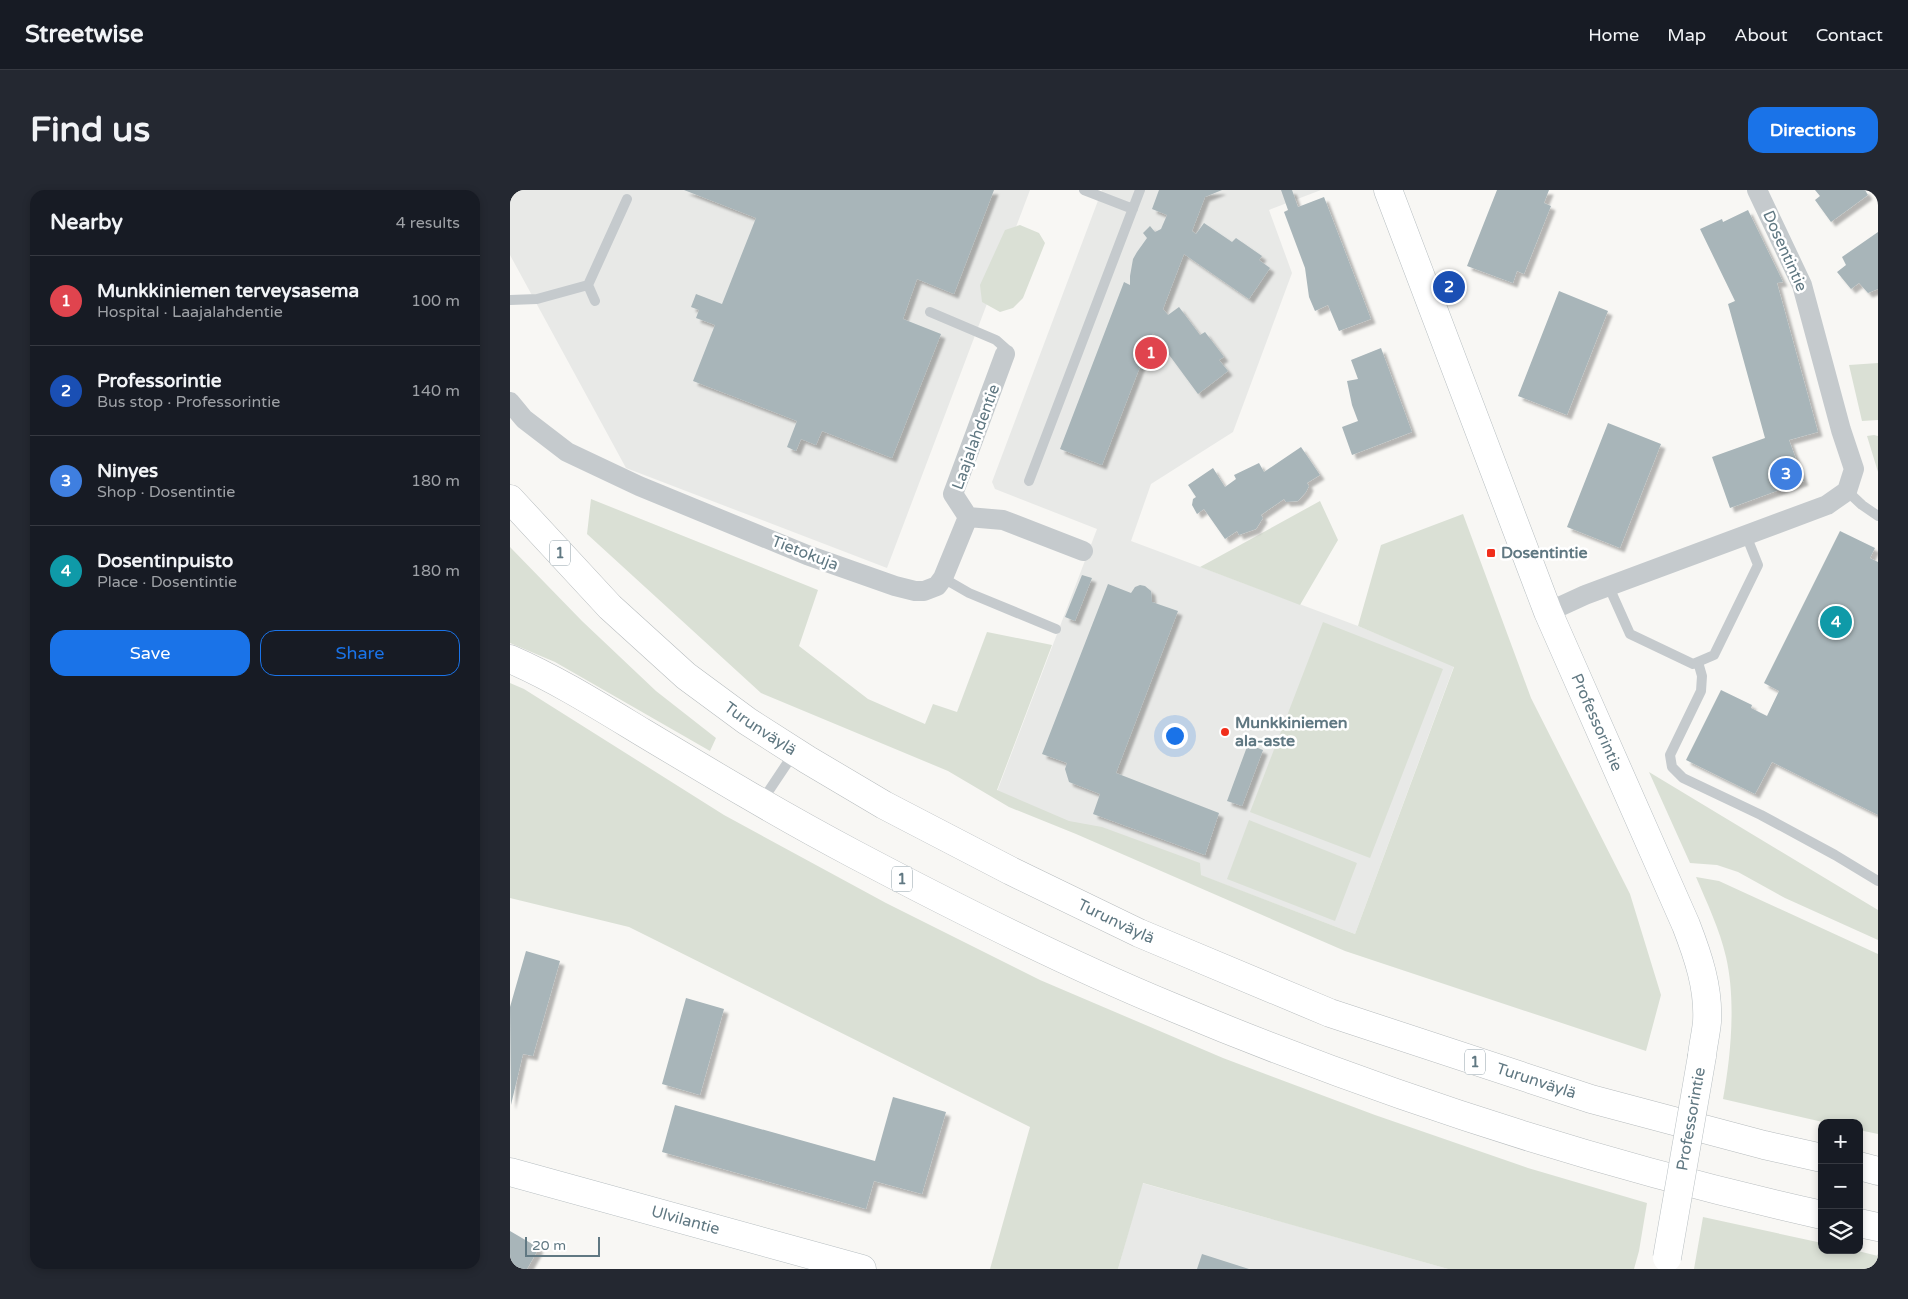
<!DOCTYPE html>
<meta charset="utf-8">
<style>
body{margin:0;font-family:"Varela Round",sans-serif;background:#242831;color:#f1f3f6}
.controls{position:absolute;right:15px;bottom:15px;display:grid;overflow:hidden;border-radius:10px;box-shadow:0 2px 8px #0003}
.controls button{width:45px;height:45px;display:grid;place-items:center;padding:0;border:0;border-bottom:1px solid #363941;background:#171b24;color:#f1f3f6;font:25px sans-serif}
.scale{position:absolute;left:15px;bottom:12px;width:75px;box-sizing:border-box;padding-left:5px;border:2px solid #607882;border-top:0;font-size:14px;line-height:18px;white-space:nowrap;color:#607882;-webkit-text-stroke:4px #fff;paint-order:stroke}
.you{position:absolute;left:664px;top:545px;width:18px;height:18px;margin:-12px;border:4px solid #fff;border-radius:50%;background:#1a73e8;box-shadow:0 0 0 8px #1a73e833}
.badge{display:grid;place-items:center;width:32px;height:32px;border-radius:50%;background:#1a73e8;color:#fff;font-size:16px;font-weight:700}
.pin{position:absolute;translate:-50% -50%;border:2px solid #fff;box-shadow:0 1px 5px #0006}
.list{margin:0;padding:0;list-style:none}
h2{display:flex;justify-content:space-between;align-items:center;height:65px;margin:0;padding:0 20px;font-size:21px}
h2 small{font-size:16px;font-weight:400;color:#9ea1a6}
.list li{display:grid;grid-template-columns:32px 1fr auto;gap:15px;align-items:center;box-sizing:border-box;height:90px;padding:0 20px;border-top:1px solid #363941}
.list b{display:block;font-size:19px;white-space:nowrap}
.list p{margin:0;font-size:16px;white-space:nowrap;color:#9ea1a6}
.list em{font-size:16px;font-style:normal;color:#9ea1a6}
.actions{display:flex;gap:10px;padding:15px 20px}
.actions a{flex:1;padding:11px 0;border:1px solid #1a73e8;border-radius:15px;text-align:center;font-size:18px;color:#1a73e8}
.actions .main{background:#1a73e8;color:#fff}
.icon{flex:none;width:28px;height:28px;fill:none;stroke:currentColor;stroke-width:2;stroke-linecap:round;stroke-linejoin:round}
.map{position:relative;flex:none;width:1368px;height:1079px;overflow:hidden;border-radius:15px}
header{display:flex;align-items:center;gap:30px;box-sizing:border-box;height:70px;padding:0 25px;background:#171b24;border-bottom:1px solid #363941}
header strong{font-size:24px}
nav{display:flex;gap:28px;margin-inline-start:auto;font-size:18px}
.intro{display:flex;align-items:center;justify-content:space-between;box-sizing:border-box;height:120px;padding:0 30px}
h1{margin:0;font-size:35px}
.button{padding:12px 22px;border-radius:15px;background:#1a73e8;color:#fff;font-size:18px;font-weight:700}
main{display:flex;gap:30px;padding:0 30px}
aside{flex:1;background:#171b24;border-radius:15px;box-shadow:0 2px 8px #0003}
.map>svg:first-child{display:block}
</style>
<header>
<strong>Streetwise</strong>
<nav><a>Home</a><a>Map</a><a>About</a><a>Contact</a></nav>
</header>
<div class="intro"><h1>Find us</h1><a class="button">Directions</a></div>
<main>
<aside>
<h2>Nearby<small>4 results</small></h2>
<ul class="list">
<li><span class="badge" style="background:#e0444e">1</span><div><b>Munkkiniemen terveysasema</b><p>Hospital · Laajalahdentie</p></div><em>100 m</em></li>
<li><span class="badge" style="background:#1a4fb4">2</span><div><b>Professorintie</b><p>Bus stop · Professorintie</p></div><em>140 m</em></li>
<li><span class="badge" style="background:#3f7fe0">3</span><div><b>Ninyes</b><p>Shop · Dosentintie</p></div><em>180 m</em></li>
<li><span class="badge" style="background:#0f9aa8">4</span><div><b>Dosentinpuisto</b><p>Place · Dosentintie</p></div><em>180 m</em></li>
</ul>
<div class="actions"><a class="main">Save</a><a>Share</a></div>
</aside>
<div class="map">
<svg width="1368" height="1079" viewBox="0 0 1368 1079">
<defs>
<filter id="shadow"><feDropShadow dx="4.5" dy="4.5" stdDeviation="1" flood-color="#0004"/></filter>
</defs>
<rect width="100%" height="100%" fill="#f8f7f4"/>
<path fill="#e8e9e7" d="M 0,0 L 520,0 L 377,378 L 116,278 L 0,65 Z
M 592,0 L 811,0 L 759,20 L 782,83 L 723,242 L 641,294 L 621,351 L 848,436 L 944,476 L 845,744 L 485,607 L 587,339 L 485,299 L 482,292 Z
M 632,993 L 801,1040 L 938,1079 L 608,1079 Z"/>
<path fill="#dae0d5" d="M 510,35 L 529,43 L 535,53 L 513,108 L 503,118 L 490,122 L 472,112 L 470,95 L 495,40 Z
M 1368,173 L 1368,230 L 1352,231 L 1339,175 Z
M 1364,245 L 1368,246 L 1368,282 L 1357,246 Z
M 81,309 L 308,400 L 289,456 L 358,509 L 415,534 L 423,514 L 447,522 L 477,442 L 542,455 L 487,600 L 559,631 L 592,637 L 690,673 L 691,685 L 845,744 L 944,477 L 848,436 L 871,355 L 953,324 L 1021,508 L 1120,704 L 1151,805 L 1136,861 L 835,761 L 566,644 L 499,617 L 438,581 L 251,503 L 77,344 Z
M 810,311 L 828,350 L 790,415 L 690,377 Z
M 0,357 L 72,431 L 146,501 L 206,548 L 200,561 L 45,472 L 0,453 Z
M 813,432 L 933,479 L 860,668 L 740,622 Z
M 0,493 L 14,499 L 214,625 L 376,713 L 530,790 L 713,868 L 865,925 L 1018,978 L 1137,1013 L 1129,1061 L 1124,1079 L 938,1079 L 633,993 L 608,1079 L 480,1079 L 520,937 L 119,737 L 0,708 Z
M 1139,582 L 1368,720 L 1368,750 L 1275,708 L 1228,682 L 1207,675 L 1180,673 Z
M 739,630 L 847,673 L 825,731 L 717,689 Z
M 1186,687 L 1209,691 L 1368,764 L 1368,944 L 1349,940 L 1349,933 L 1317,933 L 1213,909 C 1221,866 1226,810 1216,767 C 1210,740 1197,713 1186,687 Z
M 1193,1027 L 1312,1053 L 1312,1060 L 1344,1060 L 1368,1066 L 1368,1079 L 1184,1079 Z"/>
<path fill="#a8b5b9" filter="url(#shadow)" d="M 174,0 L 484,0 L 444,104 L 407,89 L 393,129 L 431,144 L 382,268 L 312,241 L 306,255 L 291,249 L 286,261 L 277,257 L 287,231 L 183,191 L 205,135 L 186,128 L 189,120 L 181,117 L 186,104 L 212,114 L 246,28 Z
M 649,0 L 712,0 L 695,7 L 682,41 L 686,44 L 694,33 L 722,52 L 726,48 L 752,66 L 749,70 L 760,78 L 739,109 L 674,64 L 653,119 L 658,125 L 669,117 L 690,145 L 695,142 L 714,167 L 709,170 L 718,181 L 688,204 L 643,143 L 592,275 L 550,259 L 614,92 L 620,95 L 620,86 L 623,69 L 627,62 L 637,48 L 633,43 L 640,36 L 645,42 L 651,39 L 657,25 L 642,19 Z
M 771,0 L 782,0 L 788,17 L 814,7 L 861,129 L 829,141 L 818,115 L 805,121 L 799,107 L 795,78 L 774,22 L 778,20 Z
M 987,0 L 1039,0 L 1034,13 L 1041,16 L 1014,84 L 1007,81 L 1003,93 L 957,76 Z
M 1305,0 L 1355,0 L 1358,5 L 1321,32 L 1305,10 L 1310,6 Z
M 1238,20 L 1273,92 L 1267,93 L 1308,242 L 1279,250 L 1294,291 L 1220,318 L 1202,267 L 1255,248 L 1218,114 L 1225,111 L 1190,39 L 1212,29 L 1213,32 Z
M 1368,42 L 1368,99 L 1358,103 L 1349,93 L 1341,99 L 1327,82 L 1336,75 L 1332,67 Z
M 1049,101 L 1098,121 L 1057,225 L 1008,206 Z
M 871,158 L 902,242 L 842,265 L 832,237 L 848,231 L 842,215 L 837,191 L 848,189 L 841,170 Z
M 1098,233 L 1151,254 L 1110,358 L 1057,337 Z
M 791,257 L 810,285 L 797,293 L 799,296 L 796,302 L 788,311 L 776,312 L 774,309 L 751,325 L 753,328 L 746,339 L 729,345 L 727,341 L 715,349 L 694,319 L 687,324 L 682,315 L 683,309 L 686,307 L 678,295 L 703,278 L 715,297 L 726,289 L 724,285 L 749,273 L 754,282 Z
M 1330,341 L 1365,358 L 1360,368 L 1368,372 L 1368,625 L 1262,572 L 1245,604 L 1176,570 L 1211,500 L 1242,515 L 1241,518 L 1257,526 L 1269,501 L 1254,493 Z
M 572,385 L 582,388 L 565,431 L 555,427 Z
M 598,394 L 621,403 L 625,397 L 630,395 L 635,396 L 641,401 L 642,412 L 668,421 L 606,583 L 709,623 L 695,665 L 583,624 L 590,604 L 559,592 L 555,579 L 557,573 L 532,564 Z
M 738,554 L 753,560 L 732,616 L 717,611 Z
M 16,761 L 50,771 L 23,866 L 13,864 L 1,915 L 0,817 Z
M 176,808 L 214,819 L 190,905 L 152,894 Z
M 383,907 L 436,922 L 412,1004 L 364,991 L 356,1019 L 152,962 L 165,915 L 365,971 Z
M 0,1041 L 29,1058 L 17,1079 L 0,1079 Z
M 692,1064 L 739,1079 L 687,1079 Z"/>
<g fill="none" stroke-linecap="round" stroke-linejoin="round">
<defs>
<g id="secondary">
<path id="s1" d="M 878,0 L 1038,422 L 1176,735 C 1188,766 1199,798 1197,832 C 1196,843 1193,855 1192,866"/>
<path id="s2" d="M 0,982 L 352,1079"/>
</g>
<g id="highway">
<path id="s3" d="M 0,309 L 100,417 L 176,486 L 237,531 L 298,570 L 374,615 L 501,681 L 629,743 L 820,823 L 1081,909 L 1254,955 L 1312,968"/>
<path d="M 0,469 C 46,489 89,516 132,542 C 202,584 272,626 344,664 C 448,719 553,772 662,817 C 872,905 1089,975 1312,1025"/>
<path d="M 1349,976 L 1368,981"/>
<path d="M 1349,1033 L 1368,1037"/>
</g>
</defs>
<use href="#secondary" stroke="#b7bec1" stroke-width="29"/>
<use href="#highway" stroke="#b7bcbe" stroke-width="29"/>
<path stroke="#c5cacd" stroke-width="10" d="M 574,0 L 623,19
M 78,95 L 117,9
M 0,110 L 27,109 L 78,95 L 85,111
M 420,122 L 486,150 L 495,158 L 495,164
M 519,291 L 630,0
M 1337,301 L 1352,315 L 1368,326
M 433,388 L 459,403 L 546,439
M 1099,397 L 1120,444 L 1183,474 L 1204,465 L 1248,375 L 1236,345
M 1188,472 L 1192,486 L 1191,501 L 1160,565 L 1162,577 L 1173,588 L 1251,625 L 1325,665 L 1368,691
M 252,611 L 284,563"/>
<path stroke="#c5cacd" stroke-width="20" d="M 0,212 L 14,229 L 57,262 L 129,296 L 297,365 L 385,396 L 405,401 L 414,401 L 427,396 L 433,388 L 458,327
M 458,327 L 443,304 L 495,164
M 458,327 L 493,330 L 573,361
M 1038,422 L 1075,405 L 1317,315 L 1337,301 L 1344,279 L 1331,240 L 1292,95 L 1247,0"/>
<use href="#secondary" stroke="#fff" stroke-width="28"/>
<use href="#highway" stroke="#fff" stroke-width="28"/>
<defs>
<g id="secondary-bridge">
<path id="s4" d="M 1157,1068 L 1192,866"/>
</g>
</defs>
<use href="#secondary-bridge" stroke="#b7bec1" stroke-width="29" stroke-linecap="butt"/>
<use href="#secondary-bridge" stroke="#fff" stroke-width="28"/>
</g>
<g fill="#f12e1b" stroke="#fff" stroke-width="2">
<rect x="976" y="358" width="10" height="10" rx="2.5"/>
<circle cx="715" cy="542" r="5"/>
</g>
<g text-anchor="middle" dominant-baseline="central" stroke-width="5" stroke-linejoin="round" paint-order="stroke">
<g fill="#fff" stroke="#90a0a8" stroke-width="1">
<rect x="40" y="350.5" width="20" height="25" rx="4"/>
<rect x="382" y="676.5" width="20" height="25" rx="4"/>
<rect x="955" y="859.5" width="20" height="25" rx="4"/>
</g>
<g font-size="15" font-weight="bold" fill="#607882">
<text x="50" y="363">1</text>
<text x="392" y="689">1</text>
<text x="965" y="872">1</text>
</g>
<g font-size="16" fill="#607882" stroke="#fff">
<text transform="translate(1275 61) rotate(66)">Dosentintie</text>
<text transform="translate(466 247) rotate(-70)">Laajalahdentie</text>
<text transform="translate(295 363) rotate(21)">Tietokuja</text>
<text stroke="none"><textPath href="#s1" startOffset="572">Professorintie</textPath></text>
<text stroke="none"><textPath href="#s3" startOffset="341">Turunväylä</textPath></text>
<text stroke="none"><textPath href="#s3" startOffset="746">Turunväylä</textPath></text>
<text stroke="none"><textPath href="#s3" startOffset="1196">Turunväylä</textPath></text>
<text stroke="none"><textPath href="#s4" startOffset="141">Professorintie</textPath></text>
<text stroke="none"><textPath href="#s2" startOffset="182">Ulvilantie</textPath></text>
</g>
<g font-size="16" font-weight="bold" fill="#607882" stroke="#fff" text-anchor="start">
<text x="991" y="363">Dosentintie</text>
<text x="725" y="533">Munkkiniemen<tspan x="725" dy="18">ala-aste</tspan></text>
</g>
</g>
</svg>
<div class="controls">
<button>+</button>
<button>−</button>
<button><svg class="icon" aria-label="layers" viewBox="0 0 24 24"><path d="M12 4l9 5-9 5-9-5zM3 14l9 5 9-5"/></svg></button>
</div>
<div class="scale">20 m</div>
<div class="you"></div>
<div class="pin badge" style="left:641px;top:163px;background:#e0444e">1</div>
<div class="pin badge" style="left:939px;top:97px;background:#1a4fb4">2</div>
<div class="pin badge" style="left:1276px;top:284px;background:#3f7fe0">3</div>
<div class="pin badge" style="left:1326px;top:432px;background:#0f9aa8">4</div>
</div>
</main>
